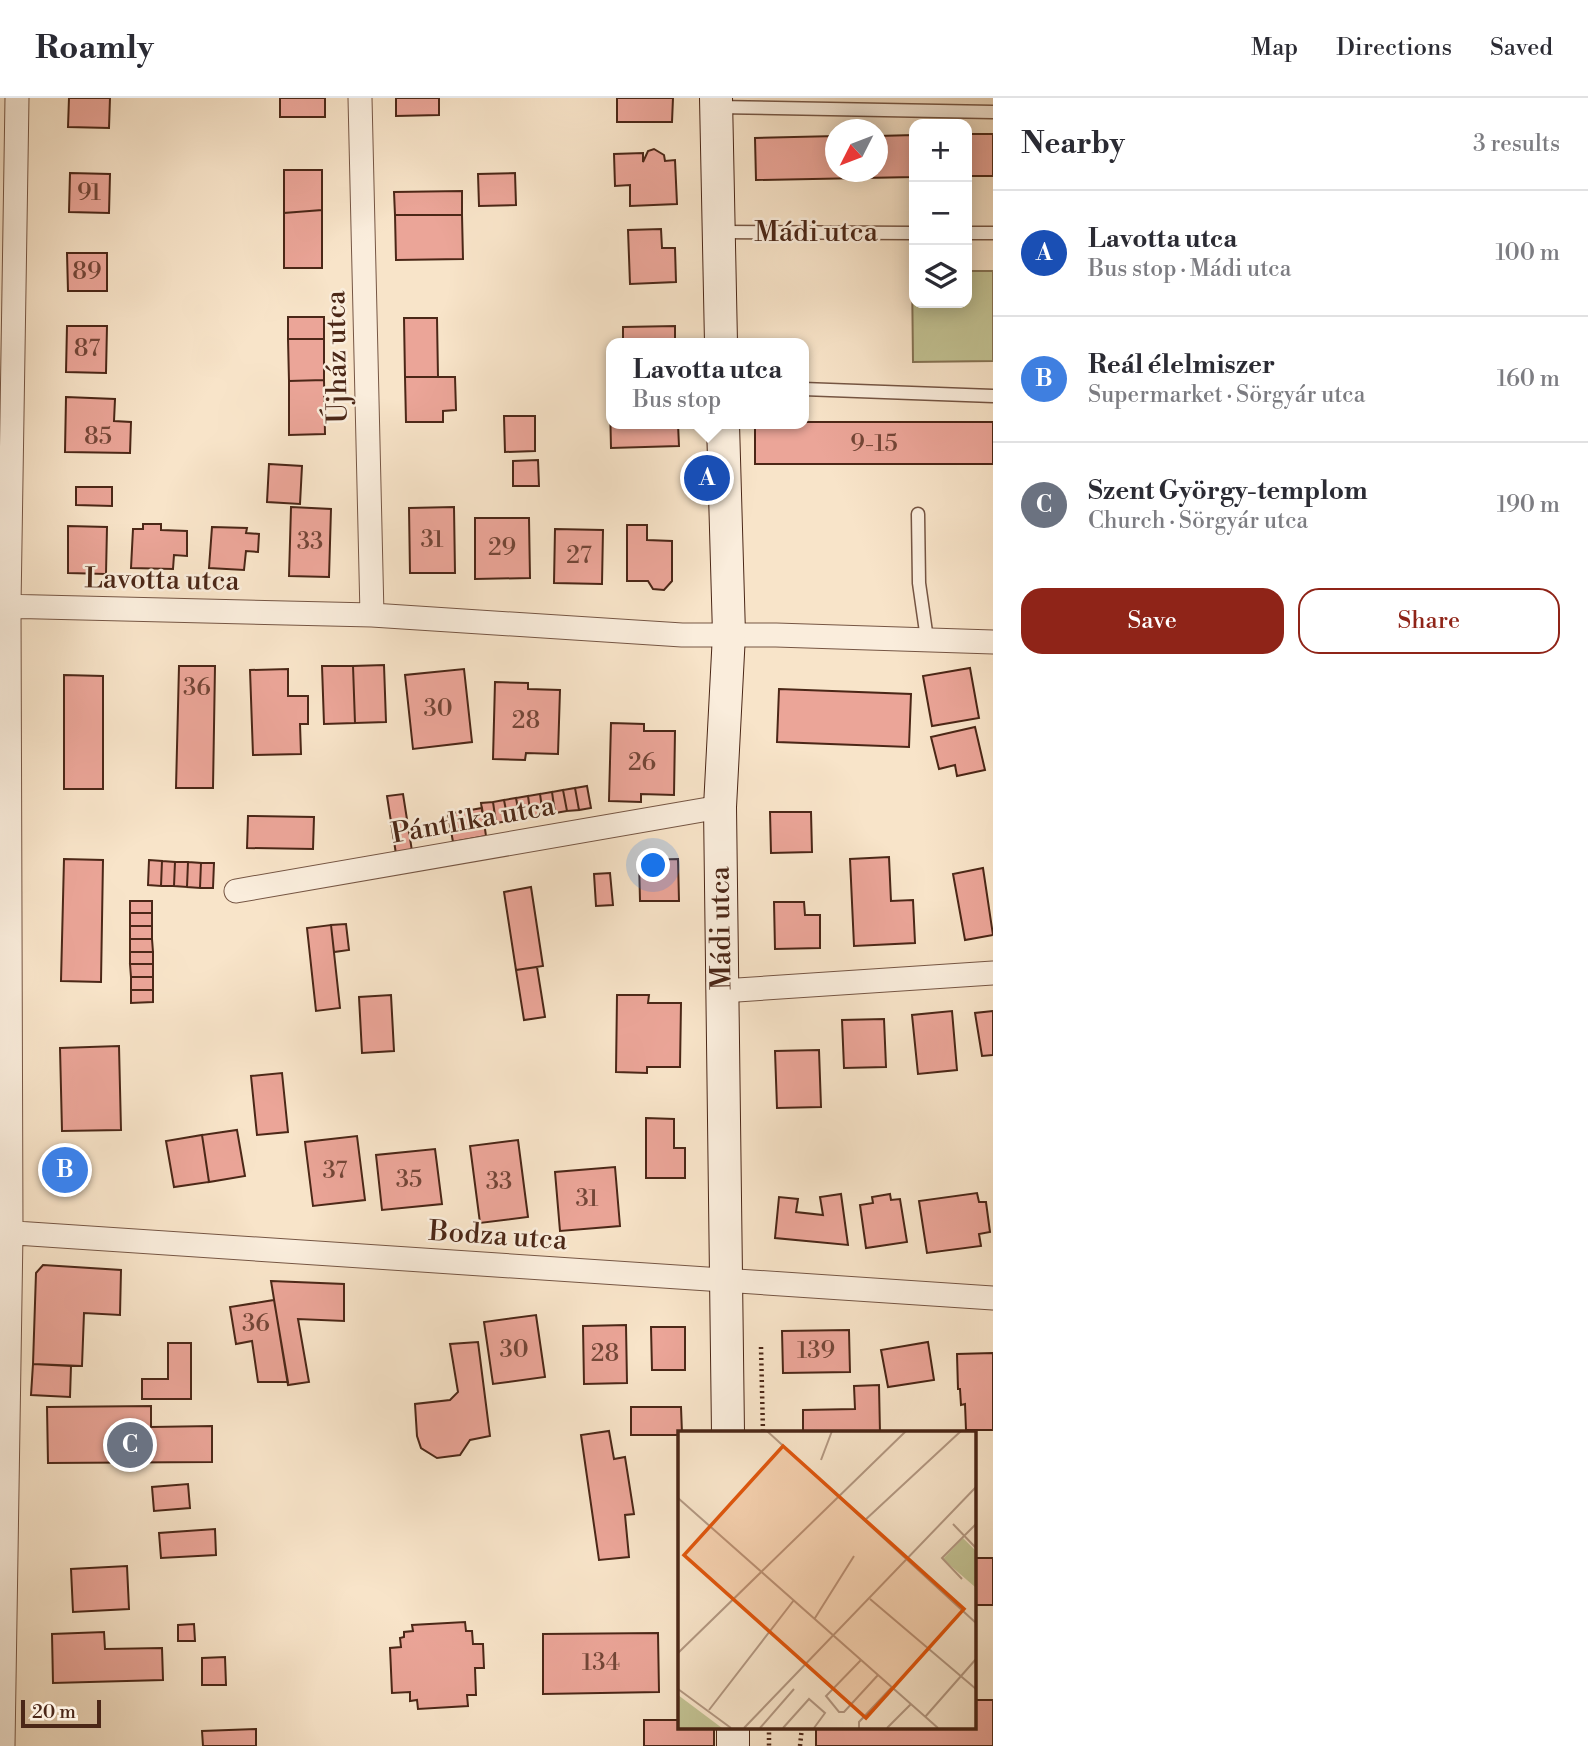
<!DOCTYPE html>
<meta charset="utf-8">
<style>
body{margin:0;font-family:"Libre Bodoni",serif;background:#f2f2f3;color:#2b2b33}
.controls{position:absolute;right:21px;top:21px;display:grid;overflow:hidden;border-radius:14px;box-shadow:0 4px 18px #0003}
.controls button{width:63px;height:63px;display:grid;place-items:center;padding:0;border:0;border-bottom:2px solid #e1e1e2;background:#fff;color:#2b2b33;font:35px sans-serif}
.compass{position:absolute;left:825px;top:21px;width:63px;height:63px;border-radius:50%;background:#fff;box-shadow:0 4px 18px #0003;rotate:228deg}
.scale{position:absolute;left:21px;bottom:18px;width:80px;box-sizing:border-box;padding-left:7px;border:4px solid #4b2717;border-top:0;font-size:19px;line-height:24px;white-space:nowrap;color:#4b2717;-webkit-text-stroke:5px #faeddc;paint-order:stroke}
.you{position:absolute;left:654px;top:768px;width:24px;height:24px;margin:-18px;border:5px solid #fff;border-radius:50%;background:#1a73e8;box-shadow:0 0 0 10px #1a73e833}
.badge{display:grid;place-items:center;width:46px;height:46px;border-radius:50%;background:#8f2418;color:#fff;font-size:23px;font-weight:700}
.pin{position:absolute;translate:-50% -50%;border:4px solid #fff;box-shadow:0 2px 7px #0006}
.popup{position:absolute;left:606px;top:240px;width:203px;height:91px;box-sizing:border-box;display:grid;place-content:center;border-radius:14px;background:#fff;filter:drop-shadow(0 2px 5px #0005);font-size:23px;white-space:nowrap;color:#7c7c81}
.popup b{font-size:26px;color:#2b2b33}
.popup::after{content:'';position:absolute;left:50%;top:100%;margin-left:-14px;border:14px solid transparent;border-top-color:#fff}
.list{margin:0;padding:0;list-style:none}
h2{display:flex;justify-content:space-between;align-items:center;height:91px;margin:0;padding:0 28px;font-size:30px}
h2 small{font-size:23px;font-weight:400;color:#7c7c81}
.list li{display:grid;grid-template-columns:46px 1fr auto;gap:21px;align-items:center;box-sizing:border-box;height:126px;padding:0 28px;border-top:2px solid #e1e1e2}
.list b{display:block;font-size:26px;white-space:nowrap}
.list p{margin:0;font-size:23px;white-space:nowrap;color:#7c7c81}
.list em{font-size:23px;font-style:normal;color:#7c7c81}
.actions{display:flex;gap:14px;padding:21px 28px}
.actions a{flex:1;padding:16px 0;border:2px solid #8f2418;border-radius:21px;text-align:center;font-size:24px;color:#8f2418}
.actions .main{background:#8f2418;color:#fff}
.icon{flex:none;width:38px;height:38px;fill:none;stroke:currentColor;stroke-width:2;stroke-linecap:round;stroke-linejoin:round}
.map{position:relative;flex:none;width:993px;height:1648px;overflow:hidden}
header{display:flex;align-items:center;gap:42px;box-sizing:border-box;height:98px;padding:0 35px;background:#fff;border-bottom:2px solid #e1e1e2}
header strong{font-size:33px}
nav{display:flex;gap:38px;margin-inline-start:auto;font-size:24px}
main{display:flex}
aside{flex:1;background:#fff}
.map>svg:first-child{display:block}
</style>
<header>
<strong>Roamly</strong>
<nav><a>Map</a><a>Directions</a><a>Saved</a></nav>
</header>
<main>
<div class="map">
<svg width="993" height="1648" viewBox="0 0 993 1648">
<rect width="100%" height="100%" fill="#f8e4c9"/>
<filter id="stains"><feTurbulence type="fractalNoise" baseFrequency=".00286" numOctaves="4"/><feColorMatrix values="0 0 0 0 .2 0 0 0 0 .09 0 0 0 0 .02 0 0 0 .5 -.17"/></filter>
<radialGradient id="worn" r=".72"><stop offset=".6" stop-color="#630" stop-opacity="0"/><stop offset="1" stop-color="#630" stop-opacity=".3"/></radialGradient>
<path fill="#c2c293" stroke="#867455" stroke-width="2" d="M 967,173 L 993,173 L 993,263 L 913,264 L 912,174 L 914,174 L 914,205 L 967,205 Z"/>
<path fill="#eba598" stroke="#4b2717" stroke-width="2" d="M 69,0 L 110,0 L 109,30 L 68,29 Z
M 280,0 L 325,0 L 325,19 L 280,19 Z
M 396,0 L 439,0 L 439,17 L 396,18 Z
M 617,0 L 673,0 L 672,24 L 617,24 Z
M 967,36 L 993,36 L 993,78 L 967,78 Z
M 914,37 L 914,79 L 756,82 L 755,40 L 836,38 L 836,74 L 878,74 L 878,38 Z
M 654,51 L 664,57 L 665,63 L 675,62 L 677,106 L 630,108 L 630,87 L 615,88 L 614,56 L 643,55 L 643,64 L 648,53 Z
M 284,72 L 322,72 L 322,112 L 284,115 Z
M 70,75 L 110,76 L 109,115 L 69,114 Z
M 515,75 L 516,107 L 479,108 L 478,76 Z
M 462,93 L 462,117 L 395,117 L 394,94 Z
M 322,112 L 322,170 L 284,170 L 284,115 Z
M 395,117 L 462,117 L 463,161 L 396,162 Z
M 661,131 L 662,150 L 675,150 L 676,184 L 630,186 L 628,132 Z
M 67,155 L 107,155 L 107,193 L 68,193 Z
M 288,219 L 324,219 L 324,241 L 288,241 Z
M 404,220 L 437,220 L 438,279 L 405,279 Z
M 67,228 L 107,228 L 106,275 L 66,274 Z
M 675,228 L 675,245 L 623,245 L 623,229 Z
M 288,241 L 324,241 L 324,282 L 289,283 Z
M 405,279 L 455,279 L 456,312 L 443,313 L 443,324 L 406,324 Z
M 324,282 L 325,336 L 289,337 L 289,283 Z
M 66,299 L 115,301 L 114,323 L 131,324 L 130,355 L 65,354 Z
M 610,305 L 611,326 L 678,326 L 679,348 L 611,350 Z
M 504,318 L 535,318 L 535,353 L 505,354 Z
M 803,324 L 993,324 L 993,366 L 755,366 L 755,326 Z
M 538,362 L 539,388 L 513,388 L 513,363 Z
M 269,366 L 302,368 L 300,406 L 267,404 Z
M 76,389 L 112,389 L 112,408 L 76,407 Z
M 291,409 L 331,411 L 329,479 L 289,478 Z
M 454,409 L 455,475 L 410,475 L 409,410 Z
M 475,420 L 529,420 L 530,480 L 475,481 Z
M 143,426 L 161,426 L 161,432 L 187,433 L 187,458 L 174,457 L 173,471 L 131,470 L 133,431 L 143,431 Z
M 627,427 L 647,427 L 647,442 L 672,443 L 672,483 L 664,492 L 653,491 L 648,483 L 627,483 Z
M 68,428 L 107,429 L 106,476 L 68,475 Z
M 212,429 L 247,430 L 246,435 L 259,436 L 258,454 L 246,453 L 244,472 L 209,470 Z
M 555,431 L 603,432 L 602,486 L 554,485 Z
M 384,567 L 386,624 L 355,625 L 353,568 Z
M 179,568 L 215,568 L 213,690 L 176,690 Z
M 322,568 L 353,568 L 355,625 L 324,626 Z
M 970,570 L 979,620 L 932,628 L 923,578 Z
M 288,571 L 288,598 L 308,598 L 308,626 L 300,626 L 301,656 L 253,657 L 250,572 Z
M 464,571 L 472,644 L 413,651 L 405,577 Z
M 64,577 L 103,578 L 103,691 L 64,691 Z
M 495,584 L 528,585 L 528,591 L 560,592 L 558,656 L 526,655 L 525,662 L 493,661 Z
M 779,591 L 911,596 L 909,649 L 777,644 Z
M 611,625 L 644,626 L 644,633 L 675,633 L 674,697 L 641,696 L 641,704 L 609,703 Z
M 975,629 L 985,672 L 957,678 L 955,667 L 939,671 L 931,639 Z
M 587,688 L 591,710 L 579,712 L 575,690 Z
M 575,690 L 579,712 L 567,713 L 563,692 Z
M 563,692 L 567,713 L 555,715 L 552,694 Z
M 552,694 L 555,715 L 543,717 L 540,696 Z
M 403,696 L 412,753 L 396,756 L 387,698 Z
M 540,696 L 543,717 L 531,719 L 528,698 Z
M 528,698 L 531,719 L 520,721 L 516,700 Z
M 516,700 L 520,721 L 508,723 L 504,702 Z
M 504,702 L 508,723 L 496,725 L 493,704 Z
M 493,704 L 496,725 L 484,727 L 481,705 Z
M 482,710 L 486,738 L 453,744 L 448,716 Z
M 770,714 L 811,714 L 812,754 L 771,755 Z
M 248,718 L 314,719 L 313,751 L 247,750 Z
M 889,759 L 891,803 L 913,802 L 915,845 L 854,848 L 850,761 Z
M 64,761 L 103,762 L 101,884 L 61,883 Z
M 678,761 L 679,803 L 640,803 L 639,762 Z
M 149,762 L 162,763 L 161,788 L 148,787 Z
M 162,763 L 175,764 L 174,788 L 161,788 Z
M 175,764 L 188,764 L 187,789 L 174,788 Z
M 188,764 L 201,765 L 200,790 L 187,789 Z
M 201,765 L 214,765 L 213,790 L 200,790 Z
M 983,770 L 993,837 L 965,842 L 953,776 Z
M 610,775 L 613,807 L 596,808 L 594,776 Z
M 531,789 L 543,868 L 516,872 L 504,794 Z
M 130,803 L 152,803 L 152,815 L 130,815 Z
M 774,804 L 804,804 L 805,817 L 820,817 L 820,850 L 775,851 Z
M 130,815 L 152,815 L 152,828 L 130,828 Z
M 346,826 L 349,852 L 334,854 L 331,827 Z
M 331,827 L 340,910 L 316,913 L 307,830 Z
M 130,828 L 152,828 L 152,841 L 130,841 Z
M 130,841 L 152,841 L 153,854 L 130,854 Z
M 130,854 L 153,854 L 153,866 L 130,866 Z
M 130,866 L 153,866 L 153,879 L 131,879 Z
M 537,869 L 545,919 L 524,922 L 516,872 Z
M 131,879 L 153,879 L 153,892 L 131,892 Z
M 131,892 L 153,892 L 153,904 L 131,905 Z
M 391,897 L 394,953 L 362,955 L 359,899 Z
M 617,897 L 649,897 L 648,905 L 681,905 L 680,969 L 647,969 L 647,975 L 616,974 Z
M 952,913 L 957,972 L 918,976 L 912,917 Z
M 993,913 L 993,957 L 982,958 L 975,915 Z
M 884,921 L 886,969 L 844,970 L 842,922 Z
M 119,948 L 121,1032 L 62,1033 L 60,950 Z
M 819,952 L 821,1009 L 777,1010 L 775,953 Z
M 282,975 L 288,1034 L 257,1037 L 251,978 Z
M 646,1020 L 674,1021 L 674,1050 L 685,1050 L 685,1080 L 646,1080 Z
M 237,1032 L 245,1078 L 209,1084 L 202,1037 Z
M 202,1037 L 209,1084 L 174,1089 L 166,1043 Z
M 357,1038 L 365,1102 L 313,1108 L 305,1044 Z
M 518,1042 L 528,1119 L 480,1125 L 470,1048 Z
M 435,1051 L 442,1106 L 382,1112 L 376,1057 Z
M 615,1069 L 620,1128 L 560,1133 L 555,1074 Z
M 977,1095 L 979,1104 L 986,1104 L 990,1134 L 979,1136 L 981,1148 L 927,1155 L 919,1103 Z
M 841,1096 L 848,1147 L 775,1140 L 779,1099 L 798,1101 L 796,1114 L 823,1117 L 820,1099 Z
M 890,1096 L 891,1102 L 900,1101 L 907,1144 L 866,1150 L 860,1107 L 873,1105 L 872,1099 Z
M 43,1167 L 121,1172 L 120,1217 L 84,1215 L 82,1268 L 33,1266 L 36,1175 Z
M 271,1183 L 344,1186 L 344,1223 L 298,1221 L 309,1284 L 288,1287 Z
M 274,1202 L 288,1284 L 258,1284 L 252,1243 L 236,1246 L 230,1209 Z
M 536,1217 L 545,1279 L 493,1286 L 484,1224 Z
M 626,1227 L 627,1285 L 584,1286 L 583,1228 Z
M 651,1229 L 685,1229 L 685,1272 L 652,1272 Z
M 849,1232 L 850,1274 L 783,1275 L 782,1233 Z
M 478,1244 L 490,1338 L 470,1342 L 460,1357 L 437,1360 L 421,1350 L 417,1338 L 415,1306 L 450,1302 L 458,1294 L 450,1246 Z
M 928,1244 L 934,1282 L 888,1289 L 881,1252 Z
M 168,1245 L 191,1245 L 191,1301 L 142,1301 L 142,1281 L 168,1281 Z
M 993,1255 L 993,1332 L 966,1332 L 965,1306 L 961,1307 L 960,1291 L 958,1291 L 957,1256 Z
M 33,1266 L 71,1268 L 70,1299 L 31,1297 Z
M 879,1287 L 880,1335 L 803,1335 L 803,1312 L 855,1311 L 854,1288 Z
M 151,1308 L 151,1329 L 212,1328 L 212,1364 L 48,1365 L 47,1309 Z
M 631,1309 L 681,1309 L 682,1335 L 680,1337 L 631,1337 Z
M 609,1333 L 614,1361 L 625,1359 L 634,1416 L 625,1417 L 629,1459 L 599,1462 L 581,1337 Z
M 188,1386 L 190,1410 L 154,1413 L 152,1389 Z
M 215,1431 L 216,1457 L 161,1460 L 159,1435 Z
M 974,1460 L 993,1460 L 993,1507 L 974,1507 Z
M 127,1468 L 129,1511 L 73,1514 L 71,1471 Z
M 465,1524 L 466,1533 L 472,1533 L 473,1546 L 483,1546 L 484,1570 L 475,1570 L 476,1597 L 467,1597 L 468,1608 L 418,1611 L 417,1602 L 410,1603 L 410,1594 L 392,1595 L 390,1550 L 401,1549 L 400,1540 L 404,1539 L 404,1534 L 413,1533 L 412,1527 Z
M 194,1526 L 195,1543 L 178,1543 L 178,1527 Z
M 104,1534 L 105,1551 L 162,1550 L 163,1582 L 53,1585 L 52,1536 Z
M 658,1535 L 659,1594 L 543,1596 L 543,1536 Z
M 225,1559 L 226,1587 L 202,1587 L 202,1560 Z
M 974,1602 L 993,1602 L 993,1648 L 816,1648 L 816,1629 L 974,1629 Z
M 644,1622 L 680,1622 L 680,1629 L 714,1629 L 714,1648 L 644,1648 Z
M 256,1631 L 256,1648 L 203,1648 L 202,1633 Z"/>
<g fill="none" stroke-linecap="round" stroke-linejoin="round">
<defs>
<path id="lane" d="M 717,9 L 993,14
M 718,134 L 914,135
M 967,135 L 993,135
M 803,291 L 993,298
M 918,416 L 919,485 L 927,541"/>
<path id="street" d="M 360,0 L 372,517
M 0,508 L 372,517 L 682,537 L 776,537 L 993,544
M 236,793 L 720,709
M 722,893 L 993,875
M 0,1134 L 993,1200
M 3,1648 L 11,1135 L 9,508 L 17,0"/>
<path id="secondary" d="M 716,0 L 721,245
M 723,326 L 729,536 L 720,709 L 728,1335
M 733,1629 L 733,1648"/>
</defs>
<use href="#lane" stroke="#765644" stroke-width="15"/>
<use href="#street" stroke="#765644" stroke-width="25"/>
<use href="#secondary" stroke="#4b2717" stroke-width="34"/>
<path stroke="#4b2717" stroke-width="4.5" stroke-dasharray="2 3.5" stroke-linecap="butt" d="M 761,1249 L 763,1335
M 769,1629 L 769,1648
M 800,1648 L 802,1629"/>
<use href="#lane" stroke="#faeddc" stroke-width="12"/>
<use href="#street" stroke="#faeddc" stroke-width="23"/>
<use href="#secondary" stroke="#faeddc" stroke-width="32"/>
</g>
<g text-anchor="middle" dominant-baseline="central" stroke-width="5" stroke-linejoin="round" paint-order="stroke">
<g font-size="24" fill="#734637">
<text x="89" y="95">91</text>
<text x="87" y="174">89</text>
<text x="87" y="251">87</text>
<text x="98" y="339">85</text>
<text x="874" y="346">9-15</text>
<text x="432" y="442">31</text>
<text x="310" y="444">33</text>
<text x="502" y="450">29</text>
<text x="579" y="458">27</text>
<text x="197" y="590">36</text>
<text x="438" y="611">30</text>
<text x="526" y="623">28</text>
<text x="642" y="665">26</text>
<text x="335" y="1073">37</text>
<text x="409" y="1082">35</text>
<text x="499" y="1084">33</text>
<text x="587" y="1101">31</text>
<text x="256" y="1226">36</text>
<text x="514" y="1252">30</text>
<text x="816" y="1253">139</text>
<text x="605" y="1256">28</text>
<text x="601" y="1565">134</text>
</g>
<g font-size="28" fill="#4b2717" stroke="#faeddc">
<text x="816" y="134">Mádi utca</text>
<text transform="translate(337 259) rotate(-91)">Újház utca</text>
<text transform="translate(162 482) rotate(1)">Lavotta utca</text>
<text transform="translate(473 722) rotate(-10)">Pántlika utca</text>
<text transform="translate(721 830) rotate(-91)">Mádi utca</text>
<text transform="translate(498 1138) rotate(4)">Bodza utca</text>
</g>
</g>
<g transform="translate(678 1333)">
<rect width="298" height="298" fill="#f8e4c9"/>
<path d="M 285,107 L 297,119 L 297,156 L 265,128 ZM 0,264 L 44,297 L 0,297 Z" fill="#c2c293"/>
<path fill="none" stroke="#b39882" stroke-width="2" d="M 89,0 L 298,192M 143,29 L 154,0M 0,67 L 260,297M 186,90 L 283,0M 275,93 L 298,117M 284,148 L 264,127 L 298,93M 192,168 L 298,258M 137,187 L 176,125M 0,222 L 228,0M 183,229 L 148,265 L 161,281 L 166,281 L 200,244M 0,258 L 53,297M 31,279 L 116,169M 247,286 L 298,228M 66,297 L 298,56M 82,297 L 116,258M 105,297 L 131,268 L 147,282 L 136,297M 181,297 L 181,291 L 214,256M 209,297 L 233,273"/>
<path fill="#e0560d" fill-opacity="0.15" stroke="#e0560d" stroke-width="3.5" d="M 105,15 L 286,178 L 188,287 L 6,124 Z"/>
<rect width="298" height="298" fill="none" stroke="#4b2717" stroke-width="3.5"/>
</g>
<rect width="100%" height="100%" filter="url(#stains)"/>
<rect width="100%" height="100%" fill="url(#worn)"/>
</svg>
<div class="controls">
<button>+</button>
<button>−</button>
<button><svg class="icon" aria-label="layers" viewBox="0 0 24 24"><path d="M12 4l9 5-9 5-9-5zM3 14l9 5 9-5"/></svg></button>
</div>
<svg class="compass" viewBox="-18 -18 36 36"><path d="M0-13l5 13h-10z" fill="#e53935"/><path d="M0 13l5-13h-10z" fill="#7c7c81"/></svg>
<div class="scale">20 m</div>
<div class="you"></div>
<div class="pin badge" style="left:707px;top:380px;background:#1a4fb4">A</div>
<div class="popup"><b>Lavotta utca</b>Bus stop</div>
<div class="pin badge" style="left:65px;top:1072px;background:#3f7fe0">B</div>
<div class="pin badge" style="left:130px;top:1347px;background:#6b7280">C</div>
</div>
<aside>
<h2>Nearby<small>3 results</small></h2>
<ul class="list">
<li><span class="badge" style="background:#1a4fb4">A</span><div><b>Lavotta utca</b><p>Bus stop · Mádi utca</p></div><em>100 m</em></li>
<li><span class="badge" style="background:#3f7fe0">B</span><div><b>Reál élelmiszer</b><p>Supermarket · Sörgyár utca</p></div><em>160 m</em></li>
<li><span class="badge" style="background:#6b7280">C</span><div><b>Szent György-templom</b><p>Church · Sörgyár utca</p></div><em>190 m</em></li>
</ul>
<div class="actions"><a class="main">Save</a><a>Share</a></div>
</aside>
</main>
